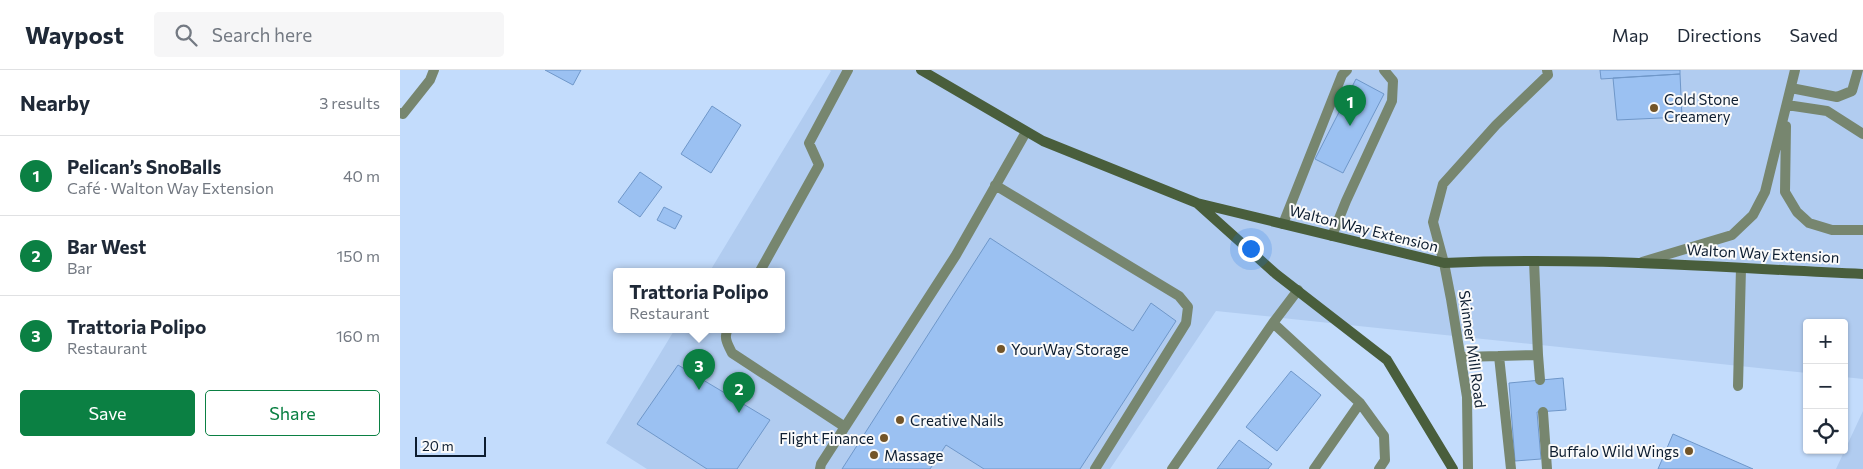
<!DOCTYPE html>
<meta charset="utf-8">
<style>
body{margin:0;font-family:Commissioner,sans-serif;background:#f6f6f7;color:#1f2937}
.controls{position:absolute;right:15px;bottom:15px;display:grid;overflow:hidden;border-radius:5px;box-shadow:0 1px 4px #0004}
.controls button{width:45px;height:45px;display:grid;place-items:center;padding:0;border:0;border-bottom:1px solid #e0e1e3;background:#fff;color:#1f2937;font:25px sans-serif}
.scale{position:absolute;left:15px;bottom:12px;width:71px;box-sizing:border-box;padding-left:5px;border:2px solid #0d1d30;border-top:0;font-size:14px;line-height:18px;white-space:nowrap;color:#0d1d30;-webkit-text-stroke:4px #fafafa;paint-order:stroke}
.you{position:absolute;left:850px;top:178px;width:18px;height:18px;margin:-12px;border:4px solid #fff;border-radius:50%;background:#1a73e8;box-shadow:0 0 0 8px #1a73e833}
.badge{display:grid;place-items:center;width:32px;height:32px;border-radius:50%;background:#0b8043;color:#fff;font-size:16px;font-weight:700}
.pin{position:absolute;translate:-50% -41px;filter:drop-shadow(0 1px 2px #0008)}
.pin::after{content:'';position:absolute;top:26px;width:18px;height:15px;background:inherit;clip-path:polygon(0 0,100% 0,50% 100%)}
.popup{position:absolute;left:213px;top:198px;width:172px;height:65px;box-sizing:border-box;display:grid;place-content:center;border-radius:5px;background:#fff;filter:drop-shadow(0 1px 4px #0005);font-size:16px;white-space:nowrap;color:#747a83}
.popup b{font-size:19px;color:#1f2937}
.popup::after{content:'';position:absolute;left:50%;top:100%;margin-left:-10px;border:10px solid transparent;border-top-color:#fff}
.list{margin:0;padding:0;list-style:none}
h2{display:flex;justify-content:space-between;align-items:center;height:65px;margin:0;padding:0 20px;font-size:21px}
h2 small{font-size:16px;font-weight:400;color:#747a83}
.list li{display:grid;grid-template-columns:32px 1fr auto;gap:15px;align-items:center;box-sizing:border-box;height:80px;padding:0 20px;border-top:1px solid #e0e1e3}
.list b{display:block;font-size:19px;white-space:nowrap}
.list p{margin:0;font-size:16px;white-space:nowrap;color:#747a83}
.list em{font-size:16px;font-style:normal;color:#747a83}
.actions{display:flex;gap:10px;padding:15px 20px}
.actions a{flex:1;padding:11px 0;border:1px solid #0b8043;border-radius:5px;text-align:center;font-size:18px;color:#0b8043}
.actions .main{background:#0b8043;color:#fff}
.icon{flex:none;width:28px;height:28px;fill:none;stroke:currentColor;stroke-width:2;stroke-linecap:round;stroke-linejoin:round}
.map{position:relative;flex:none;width:1463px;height:399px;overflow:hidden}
header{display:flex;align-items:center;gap:30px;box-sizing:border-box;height:70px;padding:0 25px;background:#fff;border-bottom:1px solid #e0e1e3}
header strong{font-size:24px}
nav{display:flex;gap:28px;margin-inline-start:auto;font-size:18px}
.search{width:350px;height:45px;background:#f6f6f7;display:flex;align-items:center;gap:12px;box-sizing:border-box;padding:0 18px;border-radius:5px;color:#747a83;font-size:19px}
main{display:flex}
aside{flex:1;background:#fff}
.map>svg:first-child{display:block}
</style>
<header>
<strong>Waypost</strong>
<div class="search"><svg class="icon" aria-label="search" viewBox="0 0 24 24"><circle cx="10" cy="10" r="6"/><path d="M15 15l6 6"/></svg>Search here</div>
<nav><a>Map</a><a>Directions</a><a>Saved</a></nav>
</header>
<main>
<aside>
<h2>Nearby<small>3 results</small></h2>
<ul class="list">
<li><span class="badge">1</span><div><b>Pelican’s SnoBalls</b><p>Café · Walton Way Extension</p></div><em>40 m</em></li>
<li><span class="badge">2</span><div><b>Bar West</b><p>Bar</p></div><em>150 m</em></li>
<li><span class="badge">3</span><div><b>Trattoria Polipo</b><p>Restaurant</p></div><em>160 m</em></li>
</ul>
<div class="actions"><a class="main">Save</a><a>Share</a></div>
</aside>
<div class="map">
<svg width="1463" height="399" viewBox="0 0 1463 399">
<rect width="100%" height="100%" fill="#c3dcfc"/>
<path fill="#b1ccf0" d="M 430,0 L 1463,0 L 1463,309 L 1444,307 L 1444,253 L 1407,253 L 1407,303 L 816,241 L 710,399 L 247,399 L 206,373 L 275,259 L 382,259 L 382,201 L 310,201 L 431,1 Z
M 1463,341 L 1463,399 L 1436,399 Z"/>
<path fill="#9bc1f2" stroke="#6f97c9" d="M 145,0 L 181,0 L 173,15 Z
M 1200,0 L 1280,0 L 1280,4 L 1201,9 Z
M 1280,4 L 1282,47 L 1217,50 L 1213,8 Z
M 956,9 L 984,24 L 943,103 L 915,89 Z
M 312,36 L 341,55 L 311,103 L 281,84 Z
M 240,102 L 262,117 L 240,147 L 218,132 Z
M 264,137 L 282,146 L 275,159 L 257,150 Z
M 590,168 L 733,261 L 751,233 L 776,251 L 680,399 L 584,399 L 546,375 L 530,399 L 442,399 Z
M 278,295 L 370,350 L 337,399 L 307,399 L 237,354 Z
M 891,301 L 921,325 L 877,381 L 846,357 Z
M 1163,308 L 1166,340 L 1137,342 L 1141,389 L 1115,391 L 1109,313 Z
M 1273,364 L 1353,399 L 1258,399 Z
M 839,370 L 872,394 L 868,399 L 817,399 Z"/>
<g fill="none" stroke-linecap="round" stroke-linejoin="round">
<path stroke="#77866f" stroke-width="10" d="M 1391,18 L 1437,27 L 1452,21 L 1458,0
M 1387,35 L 1427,41 L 1463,64
M 0,43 L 3,44 L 30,10 L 34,0
M 1386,56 L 1385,122 L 1397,142 L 1409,153 L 1432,160 L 1463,160
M 595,115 L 779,226 L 788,237 L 786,253 L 695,399
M 883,154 L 942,5 L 947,0
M 932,166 L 946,131 L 992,31 L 993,11 L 984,0
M 1242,192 L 1332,165 L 1353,145 L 1365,122 L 1395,0
M 1044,193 L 1033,152 L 1043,114 L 1096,55 L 1148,5 L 1147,0
M 360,201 L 419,95 L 409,73 L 448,0
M 898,220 L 873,253 L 960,333 L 984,366 L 985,390 L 979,399
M 328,259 C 323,267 328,275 332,283 L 445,357
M 1138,285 L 1140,310
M 1061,287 L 1099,286
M 1338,316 L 1341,198
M 1143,342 L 1147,399
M 420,399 L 421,394 L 556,185 L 626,62
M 772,399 L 873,253
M 914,399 L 960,333
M 1111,399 L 1099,286 L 1138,285 L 1134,191"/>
<path stroke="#77866f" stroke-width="10" d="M 1044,193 L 1051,229 L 1067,327 L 1068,399"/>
<path stroke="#495e3c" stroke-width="10" d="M 521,0 L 643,71 L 797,133 L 1044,193 C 1184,186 1323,198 1463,204
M 798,134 L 876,204 L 987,290 L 1053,399"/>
</g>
<g fill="#735529" stroke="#fafafa" stroke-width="2">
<circle cx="1254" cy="38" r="5"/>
<circle cx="601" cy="279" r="5"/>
<circle cx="500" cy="350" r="5"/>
<circle cx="484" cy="368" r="5"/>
<circle cx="1289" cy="381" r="5"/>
<circle cx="474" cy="385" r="5"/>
</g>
<g text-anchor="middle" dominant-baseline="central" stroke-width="4" stroke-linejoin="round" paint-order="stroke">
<g font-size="15" fill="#0d1d30" stroke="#fafafa" text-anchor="start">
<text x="1264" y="29">Cold Stone<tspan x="1264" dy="17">Creamery</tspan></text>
<text x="611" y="279">YourWay Storage</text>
<text x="510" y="350">Creative Nails</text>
<text x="474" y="368" text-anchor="end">Flight Finance</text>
<text x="1279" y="381" text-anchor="end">Buffalo Wild Wings</text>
<text x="484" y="385">Massage</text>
</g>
<g font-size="15" fill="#0d1d30" stroke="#fafafa">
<text transform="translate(964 158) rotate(14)">Walton Way Extension</text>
<text transform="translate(1363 183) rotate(3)">Walton Way Extension</text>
<text transform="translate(1073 279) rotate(82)">Skinner Mill Road</text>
</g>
</g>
</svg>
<div class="controls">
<button>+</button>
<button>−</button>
<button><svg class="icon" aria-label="locate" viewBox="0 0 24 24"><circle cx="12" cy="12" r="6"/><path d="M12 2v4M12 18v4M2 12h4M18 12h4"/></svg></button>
</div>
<div class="scale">20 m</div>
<div class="you"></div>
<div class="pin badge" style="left:950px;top:56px">1</div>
<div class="pin badge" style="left:339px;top:343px">2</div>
<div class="pin badge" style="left:299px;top:320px">3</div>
<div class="popup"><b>Trattoria Polipo</b>Restaurant</div>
</div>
</main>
